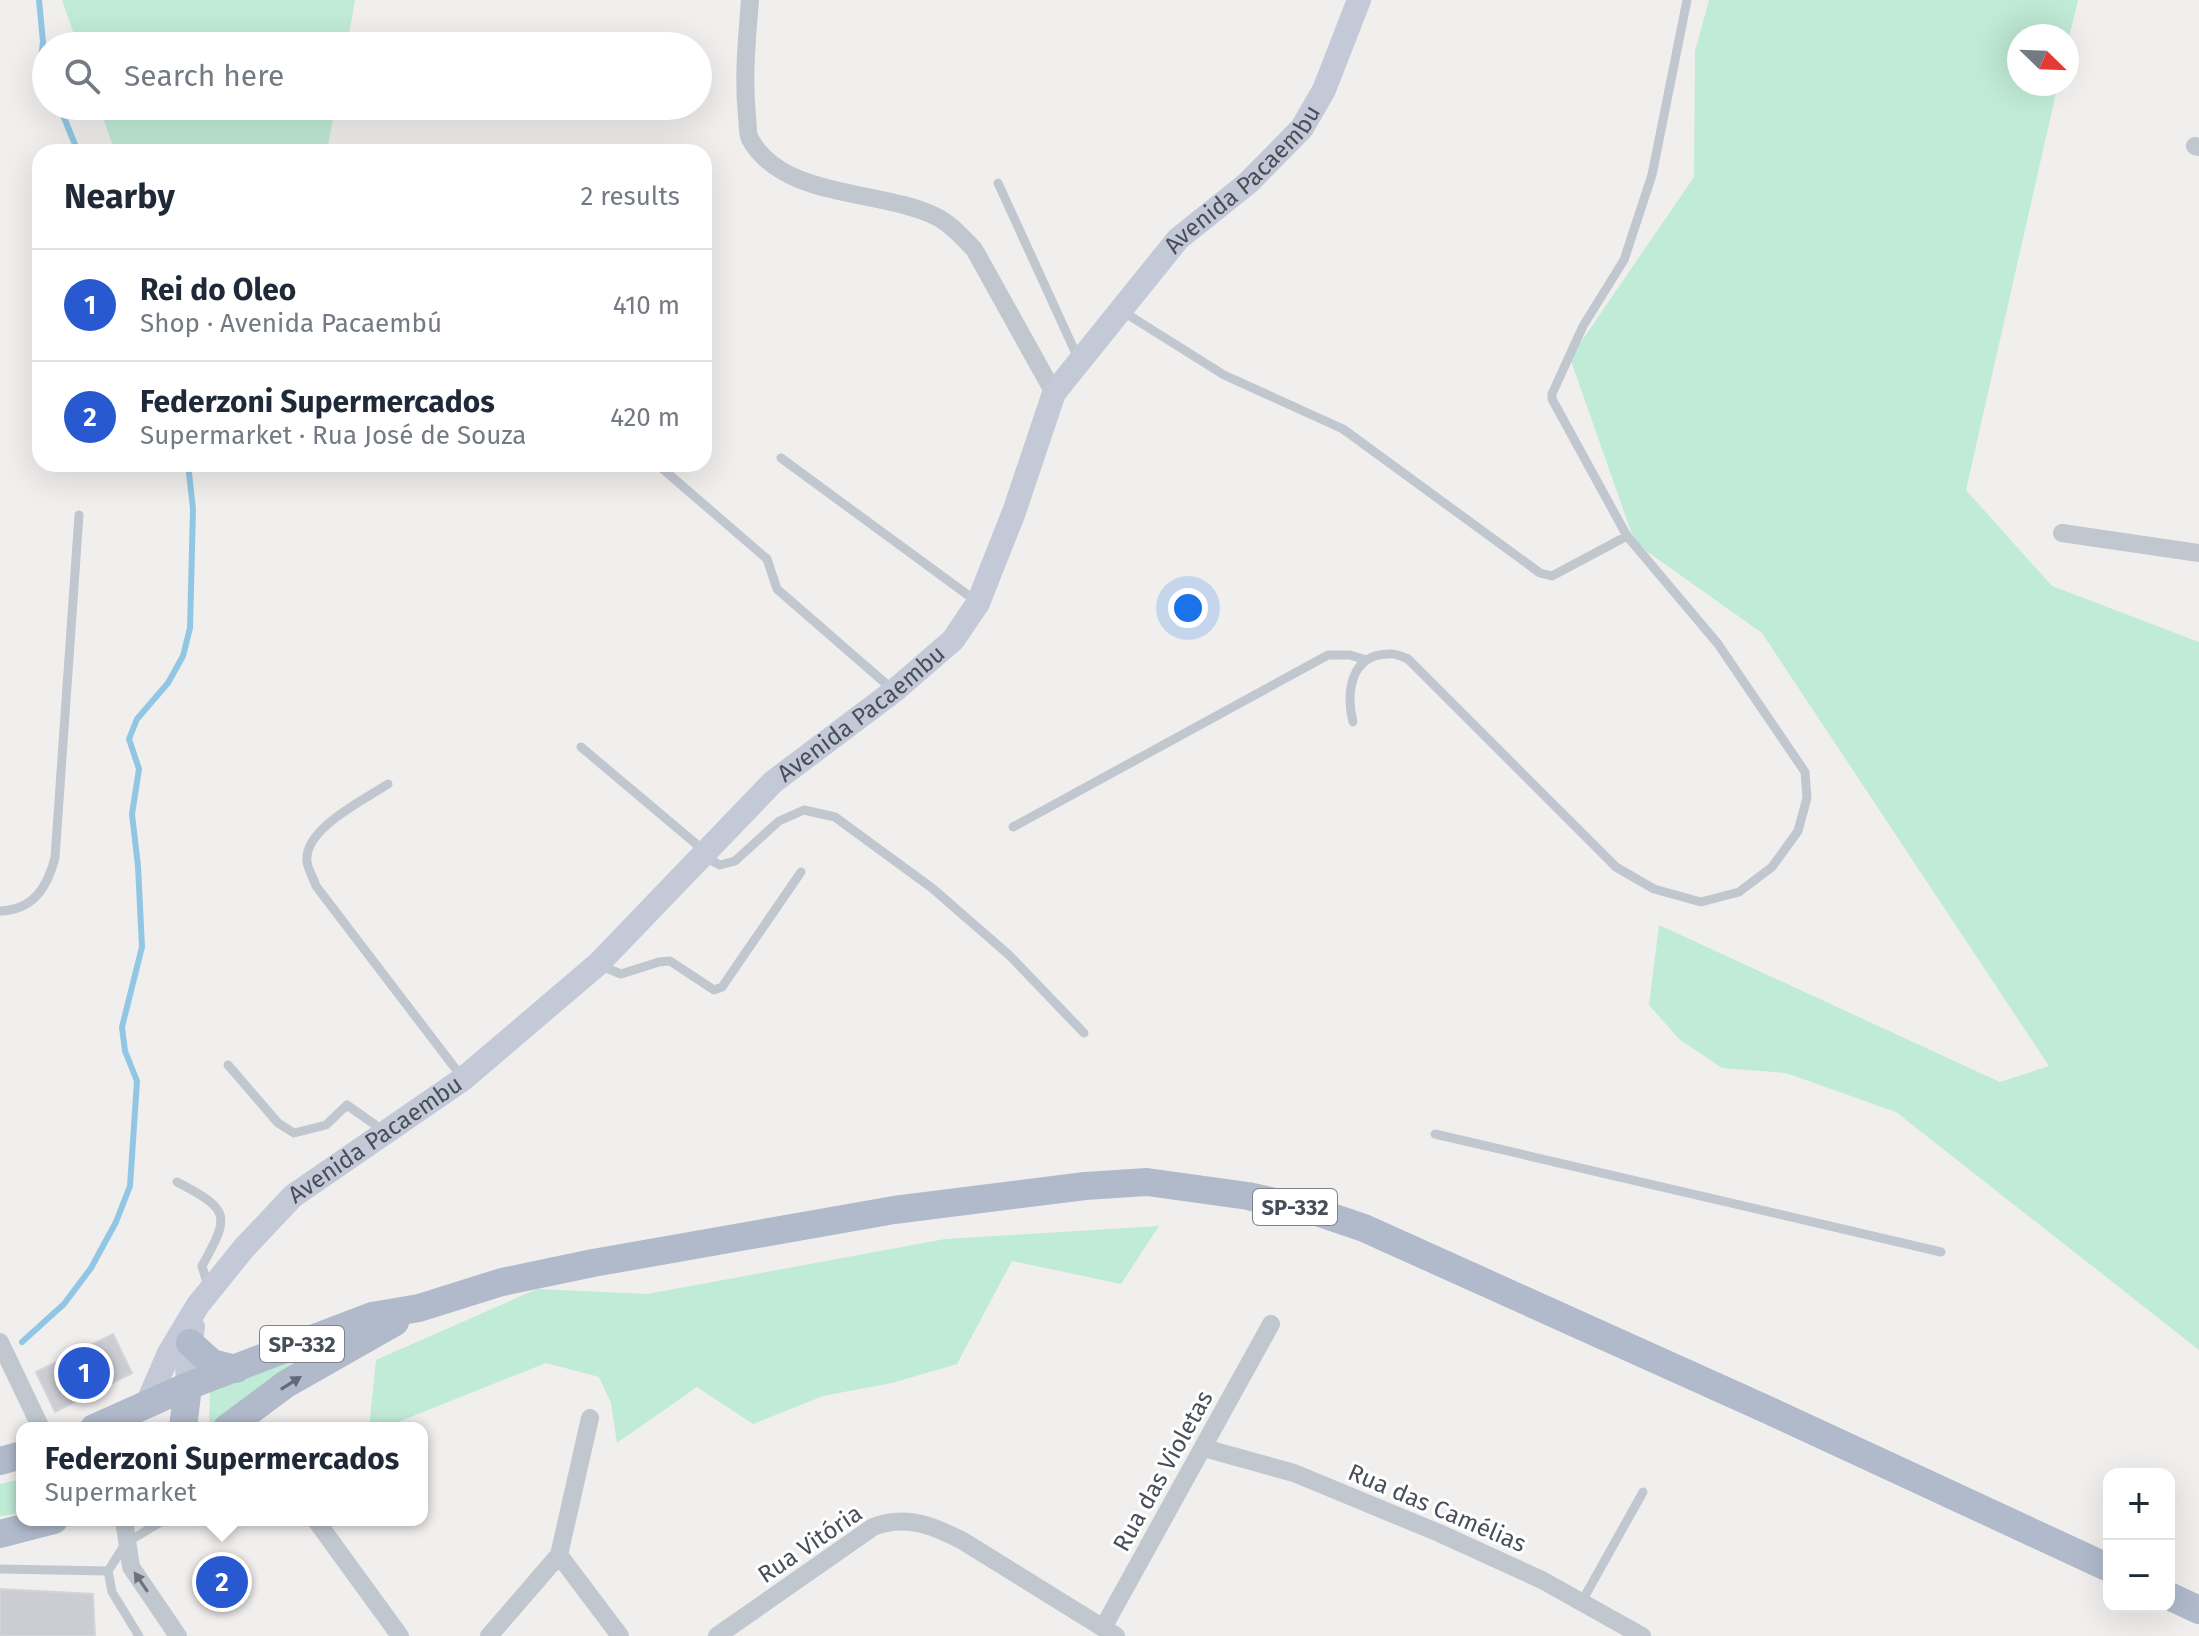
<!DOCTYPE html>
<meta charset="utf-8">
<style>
body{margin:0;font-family:"Fira Sans",sans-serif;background:#f6f6f7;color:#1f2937}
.controls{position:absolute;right:24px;bottom:24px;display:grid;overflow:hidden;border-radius:16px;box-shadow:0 8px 32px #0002}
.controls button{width:72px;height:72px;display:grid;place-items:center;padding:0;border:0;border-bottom:2px solid #e0e1e3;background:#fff;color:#1f2937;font:40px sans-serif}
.compass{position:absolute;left:2007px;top:24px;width:72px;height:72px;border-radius:50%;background:#fff;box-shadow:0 8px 32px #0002;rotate:113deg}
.you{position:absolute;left:1188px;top:608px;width:28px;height:28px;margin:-20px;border:6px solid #fff;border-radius:50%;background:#1a73e8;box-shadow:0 0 0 12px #1a73e833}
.badge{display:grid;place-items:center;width:52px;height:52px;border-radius:50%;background:#2859d1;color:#fff;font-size:26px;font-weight:700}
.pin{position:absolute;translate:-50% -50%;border:4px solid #fff;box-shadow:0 2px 8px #0006}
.popup{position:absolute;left:16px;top:1422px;width:412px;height:104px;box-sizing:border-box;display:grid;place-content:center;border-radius:16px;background:#fff;filter:drop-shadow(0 2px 6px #0005);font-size:26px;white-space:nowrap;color:#747a83}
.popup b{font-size:30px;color:#1f2937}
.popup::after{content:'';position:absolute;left:50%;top:100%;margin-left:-16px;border:16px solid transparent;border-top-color:#fff}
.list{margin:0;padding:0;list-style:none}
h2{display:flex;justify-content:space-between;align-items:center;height:104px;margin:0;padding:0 32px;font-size:34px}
h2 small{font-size:26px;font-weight:400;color:#747a83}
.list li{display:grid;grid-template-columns:52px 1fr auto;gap:24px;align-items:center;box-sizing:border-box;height:112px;padding:0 32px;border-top:2px solid #e0e1e3}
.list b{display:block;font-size:30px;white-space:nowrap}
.list p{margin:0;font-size:26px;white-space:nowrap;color:#747a83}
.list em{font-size:26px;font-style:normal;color:#747a83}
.icon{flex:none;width:44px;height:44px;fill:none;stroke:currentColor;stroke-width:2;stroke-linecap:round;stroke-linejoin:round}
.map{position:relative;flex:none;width:2199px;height:1636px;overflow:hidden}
.search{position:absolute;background:#fff;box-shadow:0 8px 32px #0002;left:32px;top:32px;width:680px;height:88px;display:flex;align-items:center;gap:20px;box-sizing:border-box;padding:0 28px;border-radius:44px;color:#747a83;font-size:30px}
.panel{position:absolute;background:#fff;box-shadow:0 8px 32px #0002;left:32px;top:144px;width:680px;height:328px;border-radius:24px}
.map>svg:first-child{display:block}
</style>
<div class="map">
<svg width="2199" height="1636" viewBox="0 0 2199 1636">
<rect width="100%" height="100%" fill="#f1efee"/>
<path fill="#c0ebd7" d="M 62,0 L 355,0 L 347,46 L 78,46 Z
M 1709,0 L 2078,0 L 2067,46 L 2067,36 L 2019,36 L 2019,84 L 2058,84 L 1966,490 L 2052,586 L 2199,642 L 2199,1350 L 1896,1112 L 1786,1073 L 1722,1068 L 1679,1039 L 1649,1005 L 1659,925 L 2000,1082 L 2049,1066 L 1762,633 L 1635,543 L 1570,358 L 1694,177 L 1695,51 Z
M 99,106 L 335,106 L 327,152 L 115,152 Z
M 1159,1226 L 1121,1284 L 1012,1261 L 957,1364 L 892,1383 L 823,1396 L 753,1424 L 697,1387 L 617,1443 L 611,1403 L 599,1377 L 546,1363 L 383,1428 L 369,1428 L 376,1360 L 537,1289 L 647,1294 L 945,1239 Z
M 318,1351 L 262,1386 L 209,1427 L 210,1390 Z
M 22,1479 L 22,1513 L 0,1516 L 0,1484 Z"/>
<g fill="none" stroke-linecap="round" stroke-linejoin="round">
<path stroke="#91c7e4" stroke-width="6" d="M 39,0 L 43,42 L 41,59 L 46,71
M 63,106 L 63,115 L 78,152
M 22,1342 L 64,1304 L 91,1268 L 116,1222 L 130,1186 L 137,1081 L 125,1051 L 122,1027 L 142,947 L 138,866 L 132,814 L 139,769 L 129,739 L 137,719 L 168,683 L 183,656 L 190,628 L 193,509 L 188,464"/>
</g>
<path fill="#cccdd3" stroke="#d3d4d9" stroke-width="2" d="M 113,1334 L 132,1373 L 55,1412 L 36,1372 Z
M 0,1589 L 93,1594 L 95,1636 L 0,1636 Z"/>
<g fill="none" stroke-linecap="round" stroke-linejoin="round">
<path stroke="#c0c7cf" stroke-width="9" d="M 998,183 L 1078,358
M 1122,311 L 1224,375 L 1343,429 L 1540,573 L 1552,576 L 1627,536
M 781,458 L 976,601
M 657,464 L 767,559 L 777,589 L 892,689
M 1353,722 C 1346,693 1350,654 1389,654 C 1395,653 1403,657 1408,659 L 1616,867 L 1654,889 L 1701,902 L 1739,892 L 1772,867 L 1798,831 L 1807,798 L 1805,772 L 1718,644 L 1627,536 L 1552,399 L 1552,394 L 1583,326 L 1624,260 L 1652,175 L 1687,0
M 581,747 L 695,843 L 703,856 L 720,865 L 735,861 L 779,821 L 804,810 L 835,817 L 932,888 L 1009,955 L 1084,1033
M 388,784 C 364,800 303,829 307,862 C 308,870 314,879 316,886 L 461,1076
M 1013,827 L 1328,655 L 1350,655 L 1366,660
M 0,911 C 33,910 47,888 55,858 L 79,515
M 601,966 L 621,974 L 659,962 L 670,961 L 714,990 L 722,987 L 801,872
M 228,1065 L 278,1123 L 294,1133 L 326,1125 L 347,1105 L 374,1124 L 380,1133
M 1435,1134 L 1941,1252
M 177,1182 C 231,1210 230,1215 202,1266 L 208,1286
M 0,1569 L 108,1571
M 1581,1603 L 1643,1492
M 139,1636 L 112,1592 L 108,1571 L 126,1543 L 164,1520"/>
<path stroke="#c0c7cf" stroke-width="18" d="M 750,0 C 747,39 743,76 747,116 C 748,123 747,133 750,139 C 784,200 882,189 937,217 C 951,224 963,238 974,249 L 1054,393
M 2195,146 L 2199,147
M 2062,533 L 2199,553
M 0,1342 L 41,1428
M 1204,1448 L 1294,1473 L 1439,1533 L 1542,1580 L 1642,1636
M 124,1520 L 131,1567 L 178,1636
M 317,1522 L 400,1636
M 559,1555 L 620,1636
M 1103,1628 L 1271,1324
M 489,1636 L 559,1555 L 590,1418
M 717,1636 L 873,1527 C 906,1514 934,1526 963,1541 L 1116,1636"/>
<g stroke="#c3c9d6" stroke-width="24">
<path d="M 188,1386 L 187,1364 L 193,1327"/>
<path id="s1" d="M 147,1404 L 169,1353 L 198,1305 L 244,1248 L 293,1196 L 463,1079 L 598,964 L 773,782 L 894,691 L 953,640 L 978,603 L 1014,512 L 1054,393 L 1178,239 L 1248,183 L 1302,128 L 1324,90 L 1359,0"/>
</g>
<path stroke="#b0bacb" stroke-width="28" d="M 190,1343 L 212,1363 L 236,1369
M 94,1428 L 188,1386 L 372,1316 L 419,1308 L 502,1282 L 593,1263 L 894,1210 L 1085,1186 L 1147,1182 L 1248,1196 L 1311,1210 L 1364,1228 L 1768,1410 L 2109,1568
M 183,1428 L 188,1386
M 227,1428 L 286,1384 L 395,1322
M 0,1461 L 22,1455
M 0,1534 L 54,1520
M 2169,1596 L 2199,1610"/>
</g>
<defs><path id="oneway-solid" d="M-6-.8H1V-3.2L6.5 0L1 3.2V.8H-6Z" transform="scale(2)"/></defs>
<use fill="#626a76" href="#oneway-solid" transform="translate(291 1383) rotate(-32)"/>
<use fill="#6c737d" href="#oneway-solid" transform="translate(141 1582) rotate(-124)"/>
<g text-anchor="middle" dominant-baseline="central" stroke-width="6" stroke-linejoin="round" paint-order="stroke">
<g fill="#fff" stroke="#7f848c" stroke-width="2">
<rect x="1253" y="1189" width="84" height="36" rx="6"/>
<rect x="260" y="1326" width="84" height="36" rx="6"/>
</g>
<g font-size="22" font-weight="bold" fill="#484f5a">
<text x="1295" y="1207">SP-332</text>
<text x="302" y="1344">SP-332</text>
</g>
<g font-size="24" fill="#484f5a" stroke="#fff">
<text stroke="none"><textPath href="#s1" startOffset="1676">Avenida Pacaembu</textPath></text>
<text stroke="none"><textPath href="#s1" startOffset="1004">Avenida Pacaembu</textPath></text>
<text stroke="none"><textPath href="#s1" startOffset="356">Avenida Pacaembu</textPath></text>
<text transform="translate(1163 1471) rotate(-61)">Rua das Violetas</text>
<text transform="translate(1437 1508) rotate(23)">Rua das Camélias</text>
<text transform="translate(810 1544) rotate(-34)">Rua Vitória</text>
</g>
</g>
</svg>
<div class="controls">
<button>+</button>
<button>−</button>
</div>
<svg class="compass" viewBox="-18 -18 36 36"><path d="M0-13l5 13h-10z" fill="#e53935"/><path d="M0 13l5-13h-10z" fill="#747a83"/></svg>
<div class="you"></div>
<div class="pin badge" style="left:84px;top:1373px">1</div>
<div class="pin badge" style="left:222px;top:1582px">2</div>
<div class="popup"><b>Federzoni Supermercados</b>Supermarket</div>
<div class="search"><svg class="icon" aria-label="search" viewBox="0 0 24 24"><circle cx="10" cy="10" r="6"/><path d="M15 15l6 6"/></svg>Search here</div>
<section class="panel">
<h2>Nearby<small>2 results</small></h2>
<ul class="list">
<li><span class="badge">1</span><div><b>Rei do Oleo</b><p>Shop · Avenida Pacaembú</p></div><em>410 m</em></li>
<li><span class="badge">2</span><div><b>Federzoni Supermercados</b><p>Supermarket · Rua José de Souza</p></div><em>420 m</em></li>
</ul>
</section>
</div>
